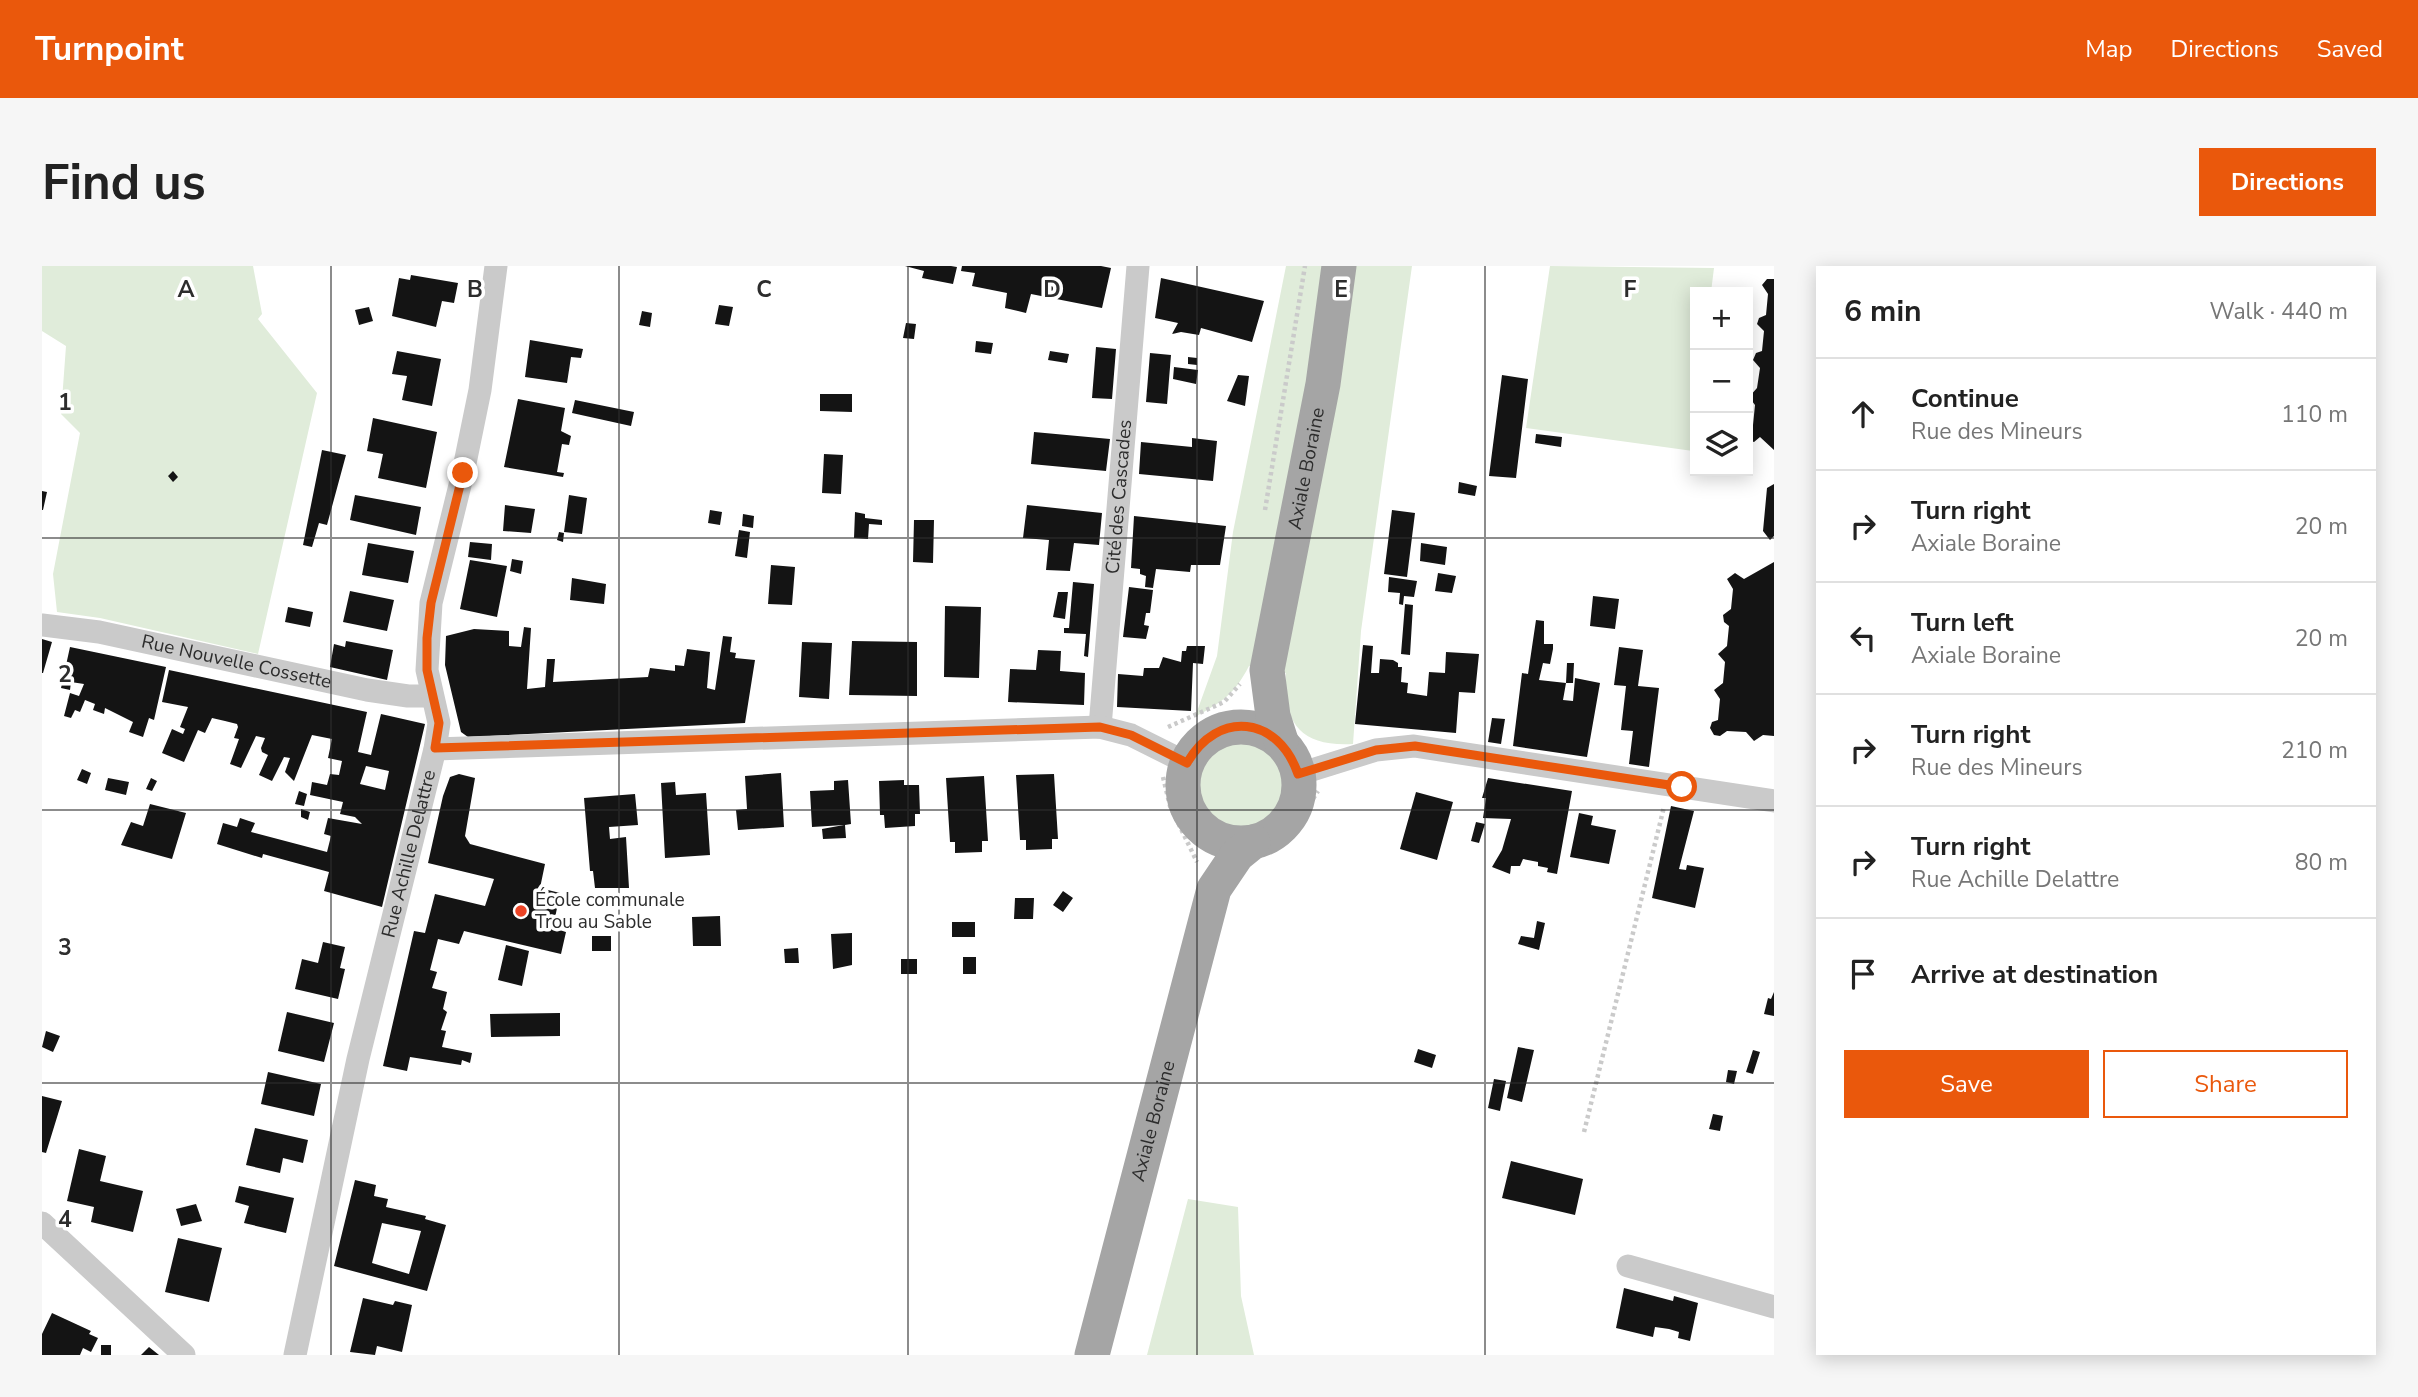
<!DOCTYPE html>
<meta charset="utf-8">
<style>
body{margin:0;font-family:"Nunito Sans",sans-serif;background:#f6f6f6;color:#222}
.controls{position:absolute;right:21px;top:21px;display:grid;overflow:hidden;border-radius:0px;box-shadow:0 4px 18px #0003}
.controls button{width:63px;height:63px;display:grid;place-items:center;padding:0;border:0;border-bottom:2px solid #e0e0e0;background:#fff;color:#222;font:35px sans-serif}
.stop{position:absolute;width:21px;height:21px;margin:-16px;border:5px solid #ea580c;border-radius:50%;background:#fff}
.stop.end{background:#ea580c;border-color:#fff;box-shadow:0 2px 7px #0008}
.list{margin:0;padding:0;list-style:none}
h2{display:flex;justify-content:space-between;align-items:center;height:91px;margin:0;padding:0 28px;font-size:30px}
h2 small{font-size:23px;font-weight:400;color:#767676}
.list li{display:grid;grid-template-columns:46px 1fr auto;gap:21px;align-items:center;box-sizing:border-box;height:112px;padding:0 28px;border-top:2px solid #e0e0e0}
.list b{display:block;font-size:26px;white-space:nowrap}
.list p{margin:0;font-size:23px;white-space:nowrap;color:#767676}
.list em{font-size:23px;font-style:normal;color:#767676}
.actions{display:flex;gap:14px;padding:21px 28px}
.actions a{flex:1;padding:16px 0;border:2px solid #ea580c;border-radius:0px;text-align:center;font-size:24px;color:#ea580c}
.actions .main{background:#ea580c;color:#fff}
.icon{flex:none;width:38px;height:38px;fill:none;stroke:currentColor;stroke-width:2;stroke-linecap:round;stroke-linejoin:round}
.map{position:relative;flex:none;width:1732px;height:1089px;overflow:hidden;border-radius:0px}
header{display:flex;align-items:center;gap:42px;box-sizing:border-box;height:98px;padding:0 35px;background:#ea580c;color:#fff}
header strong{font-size:33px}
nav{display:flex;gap:38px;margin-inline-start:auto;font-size:24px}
.intro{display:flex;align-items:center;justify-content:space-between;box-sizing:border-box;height:168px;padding:0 42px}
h1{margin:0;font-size:49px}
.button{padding:18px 32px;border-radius:0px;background:#ea580c;color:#fff;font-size:24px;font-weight:700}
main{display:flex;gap:42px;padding:0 42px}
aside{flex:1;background:#fff;border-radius:0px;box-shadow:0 4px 18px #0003}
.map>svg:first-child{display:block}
</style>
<header>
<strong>Turnpoint</strong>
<nav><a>Map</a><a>Directions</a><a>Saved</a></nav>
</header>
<div class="intro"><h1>Find us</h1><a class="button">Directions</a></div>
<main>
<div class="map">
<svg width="1732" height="1089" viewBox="0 0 1732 1089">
<rect width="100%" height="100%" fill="#fff"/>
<path fill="#e0ecda" d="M 0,0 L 211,0 L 220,48 L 216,53 L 275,127 L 216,388 L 58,352 L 15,346 L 11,308 L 38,167 L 19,148 L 24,80 L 0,65 Z
M 1244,0 L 1370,0 L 1319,365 L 1311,478 C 1259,481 1240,457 1244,407 L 1207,400 C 1192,429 1181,435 1153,451 L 1175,390 L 1191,266 Z
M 1508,0 L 1672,2 L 1669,26 L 1653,26 L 1651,185 L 1484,162 Z
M1155 518a45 45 0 1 1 90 0a45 45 0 1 1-90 0Z
M 1146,933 L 1196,941 L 1199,1030 L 1212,1089 L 1105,1089 Z"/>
<path fill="#141414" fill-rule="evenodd" d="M 863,0 L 909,0 L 915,1 L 911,18 L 880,12 L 882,5 Z
M 920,0 L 1059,0 L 1069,2 L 1060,42 L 989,28 L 984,47 L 963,42 L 965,27 L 930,20 L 933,7 L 919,5 Z
M 369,9 L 416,17 L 412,37 L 400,35 L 394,61 L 350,50 L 357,12 L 368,14 Z
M 1119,12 L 1222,35 L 1210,76 L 1159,62 L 1157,69 L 1139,66 L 1130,68 L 1136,57 L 1113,52 Z
M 1725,13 L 1732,13 L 1732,184 L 1718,171 L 1712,176 L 1706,174 L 1706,161 L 1711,159 L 1713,139 L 1707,131 L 1715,122 L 1718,102 L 1711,94 L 1714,87 L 1720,85 L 1722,65 L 1715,58 L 1717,52 L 1724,49 L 1726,28 L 1720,19 Z
M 677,39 L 691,41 L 687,60 L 673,58 Z
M 327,41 L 331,55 L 317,59 L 313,44 Z
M 600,45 L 610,47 L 608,61 L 597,59 Z
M 864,57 L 874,58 L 872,73 L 861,72 Z
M 488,74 L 541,83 L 539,92 L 529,91 L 525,117 L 483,111 Z
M 934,75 L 951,77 L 949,88 L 933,86 Z
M 1054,81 L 1074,83 L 1070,133 L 1050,132 Z
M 355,85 L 399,93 L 390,140 L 360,134 L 365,110 L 350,108 Z
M 1008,85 L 1027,88 L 1025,97 L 1006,94 Z
M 1108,87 L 1129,89 L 1125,138 L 1104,136 Z
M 1146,91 L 1155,92 L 1155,99 L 1146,98 Z
M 1132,101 L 1156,104 L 1154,118 L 1131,113 Z
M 1196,109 L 1207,110 L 1203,140 L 1185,135 Z
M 1460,109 L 1486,113 L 1474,212 L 1447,210 Z
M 778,128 L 810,128 L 810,146 L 778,145 Z
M 476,133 L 523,142 L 519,165 L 529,170 L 527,179 L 520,178 L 515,206 L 522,207 L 521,211 L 462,201 Z
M 533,134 L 592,146 L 589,160 L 530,147 Z
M 331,152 L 395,166 L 384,222 L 336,212 L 341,188 L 325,185 Z
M 992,166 L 1068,173 L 1064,205 L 989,198 Z
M 1494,168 L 1520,171 L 1519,181 L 1493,177 Z
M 1150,172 L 1175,175 L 1171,215 L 1097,208 L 1099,176 L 1150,181 Z
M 280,184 L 304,189 L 285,259 L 277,257 L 270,281 L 261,279 Z
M 782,188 L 801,189 L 799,228 L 780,227 Z
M 131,205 L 136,211 L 131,216 L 126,210 Z
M 1417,216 L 1435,220 L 1433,230 L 1416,227 Z
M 1732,218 L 1732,270 L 1728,274 L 1721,265 L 1725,222 Z
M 0,225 L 5,226 L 1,244 L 0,244 Z
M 313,229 L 379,241 L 374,269 L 308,254 Z
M 527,229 L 545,232 L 540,268 L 522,266 Z
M 463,239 L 493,243 L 489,267 L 461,265 Z
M 985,239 L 1060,247 L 1057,279 L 1032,277 L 1028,305 L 1004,304 L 1007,274 L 981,272 Z
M 668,244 L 680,246 L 678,259 L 666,257 Z
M 1350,244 L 1373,247 L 1365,311 L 1342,308 Z
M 813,246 L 823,248 L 823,252 L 840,254 L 840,259 L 827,258 L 826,273 L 812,272 Z
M 701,248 L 712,250 L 711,262 L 700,260 Z
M 1092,250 L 1184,260 L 1178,299 L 1149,299 L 1148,306 L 1114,303 L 1111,322 L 1103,321 L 1104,310 L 1098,308 L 1098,303 L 1089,302 Z
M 872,254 L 892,254 L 891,297 L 871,296 Z
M 697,264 L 708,266 L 705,292 L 693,290 Z
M 517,266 L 522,267 L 521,276 L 515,274 Z
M 428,276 L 450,278 L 449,294 L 426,291 Z
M 326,277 L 372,285 L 366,317 L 320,309 Z
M 1379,277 L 1405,281 L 1403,299 L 1378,295 Z
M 470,293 L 481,295 L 479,308 L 468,305 Z
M 428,294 L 465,300 L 455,351 L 418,343 Z
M 1732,296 L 1732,470 L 1721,469 L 1712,475 L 1704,466 L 1685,465 L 1678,470 L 1672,469 L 1668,462 L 1670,456 L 1676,454 L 1678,433 L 1672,424 L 1681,417 L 1683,396 L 1676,388 L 1685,380 L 1687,360 L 1682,356 L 1681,349 L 1689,343 L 1691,323 L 1685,313 L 1693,307 L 1702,313 Z
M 729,299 L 753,301 L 750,339 L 726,338 Z
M 1396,307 L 1414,310 L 1410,327 L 1393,325 Z
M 1347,311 L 1375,315 L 1372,331 L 1362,330 L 1361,339 L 1357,338 L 1358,327 L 1346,326 Z
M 530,312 L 564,318 L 562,338 L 528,334 Z
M 1031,316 L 1052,318 L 1046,391 L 1042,390 L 1044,368 L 1022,367 L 1022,362 L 1027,362 Z
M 1087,321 L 1111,324 L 1108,347 L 1104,347 L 1102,359 L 1107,360 L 1104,373 L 1081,371 Z
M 308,325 L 352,334 L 345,365 L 301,356 Z
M 1016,326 L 1026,326 L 1023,353 L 1011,351 Z
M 1551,330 L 1577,333 L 1573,363 L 1548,360 Z
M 1363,338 L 1371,339 L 1368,389 L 1359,388 Z
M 903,340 L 939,341 L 937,412 L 902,411 Z
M 246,341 L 271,346 L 268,361 L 243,356 Z
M 1494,354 L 1502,355 L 1502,378 L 1511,378 L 1511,383 L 1508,398 L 1501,397 L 1497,414 L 1524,417 L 1521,434 L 1531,435 L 1533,412 L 1558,417 L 1545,491 L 1471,480 L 1480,407 L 1486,408 Z
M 482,361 L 489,362 L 485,423 L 503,421 L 505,393 L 513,393 L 511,416 L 606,411 L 608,402 L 633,405 L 633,399 L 642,400 L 645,383 L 668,386 L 665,422 L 673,424 L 681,370 L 690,371 L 688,386 L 694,387 L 693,392 L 713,394 L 703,457 L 426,471 L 419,466 L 403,399 L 404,370 L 432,363 L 467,365 L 467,380 L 479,381 Z
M 0,373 L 10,376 L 1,407 L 0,407 Z
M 304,375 L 351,384 L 345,414 L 288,401 L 292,378 L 303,381 Z
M 810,375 L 875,376 L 875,430 L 807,429 Z
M 760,376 L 790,377 L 787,433 L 757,431 Z
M 1321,379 L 1331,380 L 1329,407 L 1337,407 L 1338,393 L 1351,394 L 1356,397 L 1356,401 L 1360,401 L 1359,416 L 1366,417 L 1365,427 L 1385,430 L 1387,406 L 1403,407 L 1404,386 L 1437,388 L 1433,427 L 1417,426 L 1414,467 L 1313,458 Z
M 1145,380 L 1163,380 L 1161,398 L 1151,397 L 1149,445 L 1075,441 L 1076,408 L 1101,410 L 1102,402 L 1117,402 L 1121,391 L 1139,396 L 1140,385 L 1144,385 Z
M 28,381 L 124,401 L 112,454 L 107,452 L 101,471 L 87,466 L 91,456 L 63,442 L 62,448 L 51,444 L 53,438 L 43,434 L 38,446 L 33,444 L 29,452 L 22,450 L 28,427 L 37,430 L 42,418 L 29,416 L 28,424 L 19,422 Z
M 1577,381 L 1601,384 L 1596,420 L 1617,422 L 1607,501 L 1587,498 L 1591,465 L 1579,464 L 1584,420 L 1572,419 Z
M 996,384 L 1019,385 L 1018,405 L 1043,407 L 1042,439 L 966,436 L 968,403 L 994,404 Z
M 1525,397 L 1532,397 L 1531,417 L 1524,417 Z
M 127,404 L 325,446 L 316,486 L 329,489 L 339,448 L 383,458 L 340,641 L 282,625 L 287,606 L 221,588 L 220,592 L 175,578 L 181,557 L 195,561 L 198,552 L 213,557 L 209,566 L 285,586 L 289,570 L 282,568 L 286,552 L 320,558 L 313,551 L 298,548 L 301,536 L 268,529 L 270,516 L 285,519 L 288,508 L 297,509 L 300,495 L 286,492 L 290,473 L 270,469 L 252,515 L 243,506 L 248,492 L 242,491 L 230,515 L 217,509 L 226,489 L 220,486 L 219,482 L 223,472 L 214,470 L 199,502 L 188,498 L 197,473 L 192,472 L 196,461 L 195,458 L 183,455 L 170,452 L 163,467 L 156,464 L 142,496 L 120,487 L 130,463 L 141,468 L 143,463 L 138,461 L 146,441 L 120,436 ZM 324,500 L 347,505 L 343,524 L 318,518 Z
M 1450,452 L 1463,453 L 1459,478 L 1446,476 Z
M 40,503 L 49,507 L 45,518 L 35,514 Z
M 739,507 L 742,561 L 696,564 L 694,544 L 705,543 L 703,510 Z
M 417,508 L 433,512 L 423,570 L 428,578 L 503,598 L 498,622 L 518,627 L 511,662 L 524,666 L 519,688 L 422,665 L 417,678 L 396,673 L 388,704 L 395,706 L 390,722 L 405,726 L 401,743 L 405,746 L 399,764 L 404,765 L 400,781 L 430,787 L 428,797 L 420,794 L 419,799 L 368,791 L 365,805 L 341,800 L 372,665 L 383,667 L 393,628 L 443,640 L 452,613 L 386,597 L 401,530 L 408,511 Z
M 1012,508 L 1016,573 L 1010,573 L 1010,583 L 984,584 L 984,574 L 978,574 L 974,509 Z
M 942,510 L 946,575 L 940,575 L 940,586 L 913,587 L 913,576 L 908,576 L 904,512 Z
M 66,512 L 87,516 L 84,529 L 63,524 Z
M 109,512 L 115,515 L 110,525 L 104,523 Z
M 1446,512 L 1530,525 L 1515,608 L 1505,606 L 1506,602 L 1496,600 L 1496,596 L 1481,593 L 1478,600 L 1469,600 L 1468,608 L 1450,601 L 1460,584 L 1469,553 L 1441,552 L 1444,532 L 1440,532 Z
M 806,514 L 809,558 L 803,559 L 804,572 L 781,573 L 780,563 L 802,559 L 770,561 L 768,525 L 792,524 L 792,515 Z
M 862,514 L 862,519 L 877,519 L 878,548 L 873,548 L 873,560 L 843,562 L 842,549 L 838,549 L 837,515 Z
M 633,516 L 634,529 L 664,527 L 668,589 L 623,592 L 619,517 Z
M 257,525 L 265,528 L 262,540 L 253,538 Z
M 1374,526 L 1411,536 L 1395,594 L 1358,583 Z
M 593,528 L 596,559 L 567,561 L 568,573 L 584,571 L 587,622 L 553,622 L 551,605 L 548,605 L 542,532 Z
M 108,538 L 144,547 L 130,593 L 79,579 L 89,556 L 101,560 Z
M 1629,540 L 1652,545 L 1637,603 L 1644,604 L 1645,599 L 1662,602 L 1653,642 L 1610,632 Z
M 259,543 L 268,546 L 266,554 L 259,551 Z
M 1537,547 L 1551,550 L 1549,559 L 1574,564 L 1567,598 L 1528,591 Z
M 1434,556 L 1443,558 L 1437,577 L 1429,575 Z
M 1021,625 L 1031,632 L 1021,646 L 1011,639 Z
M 973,632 L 992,632 L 991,653 L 972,653 Z
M 678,650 L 679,680 L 651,680 L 650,651 Z
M 1495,655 L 1503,657 L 1497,684 L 1476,678 L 1479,670 L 1492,672 Z
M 910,656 L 933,656 L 933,671 L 910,671 Z
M 810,667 L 810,699 L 791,703 L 789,668 Z
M 550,670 L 569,670 L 569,685 L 550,685 Z
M 281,676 L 303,681 L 298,702 L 303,703 L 296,733 L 253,723 L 260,693 L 276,697 Z
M 464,679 L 487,685 L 480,720 L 456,714 Z
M 756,682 L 757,697 L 743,697 L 742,683 Z
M 921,691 L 934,691 L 934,708 L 921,708 Z
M 859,693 L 875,693 L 875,708 L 859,708 Z
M 1732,726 L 1732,750 L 1722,748 L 1726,732 L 1729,733 Z
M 245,746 L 292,757 L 282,796 L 236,785 Z
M 518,747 L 518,770 L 449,771 L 448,748 Z
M 4,765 L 18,770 L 11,786 L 0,781 Z
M 1476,781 L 1492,784 L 1480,836 L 1465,832 Z
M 1376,783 L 1394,789 L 1390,802 L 1372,796 Z
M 1711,784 L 1718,786 L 1711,808 L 1704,806 Z
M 1686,804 L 1695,805 L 1692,818 L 1684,816 Z
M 226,806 L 279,818 L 272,850 L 219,838 Z
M 1452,813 L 1464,815 L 1458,845 L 1446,842 Z
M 0,830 L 20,835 L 4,887 L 0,886 Z
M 1671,848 L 1681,850 L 1678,865 L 1667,863 Z
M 213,862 L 266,874 L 261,897 L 241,892 L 238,907 L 204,899 Z
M 37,883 L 64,890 L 58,915 L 101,925 L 91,966 L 49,956 L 52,941 L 25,935 Z
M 1469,895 L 1541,913 L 1533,949 L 1460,932 Z
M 313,914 L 334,919 L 332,930 L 346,933 L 344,941 L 384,950 L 383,953 L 404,959 L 385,1025 L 292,1000 ZM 340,957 L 379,965 L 367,1008 L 330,997 Z
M 197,920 L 252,932 L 244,967 L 202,957 L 207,940 L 193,936 Z
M 154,938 L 160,955 L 139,960 L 134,943 Z
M 136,972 L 180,982 L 167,1036 L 123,1026 Z
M 1582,1022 L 1631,1035 L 1632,1030 L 1656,1037 L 1648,1075 L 1636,1072 L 1637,1066 L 1627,1063 L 1613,1061 L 1611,1071 L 1574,1062 Z
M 321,1032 L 351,1039 L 353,1035 L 370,1039 L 360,1086 L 335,1080 L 333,1089 L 308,1086 Z
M 10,1047 L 49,1065 L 47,1068 L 56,1072 L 49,1086 L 41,1082 L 38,1089 L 0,1089 L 0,1068 Z
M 59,1079 L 69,1079 L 69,1089 L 59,1089 Z
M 107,1081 L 117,1089 L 99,1089 Z"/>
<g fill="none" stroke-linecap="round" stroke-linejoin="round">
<path stroke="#cacaca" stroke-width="4.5" stroke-dasharray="3.5 3.5" stroke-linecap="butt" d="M 1223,244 L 1263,0
M 1126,461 L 1182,436 L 1198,418
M 1121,511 L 1128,540 L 1155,596
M 1238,577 L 1247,571 L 1276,525
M 1542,866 L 1622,541"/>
<g stroke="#cacaca" stroke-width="23">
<path id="s1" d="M 0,359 L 57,366 L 325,424 L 366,430 L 390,430"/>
<path id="s2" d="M 1058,461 L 1096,0"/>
<path d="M 393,483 L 1058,461 L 1089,469 L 1145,497"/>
<path d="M 1257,508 L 1334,484 L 1372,480 L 1732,535"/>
<path d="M 0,957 L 142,1089"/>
<path d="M 1586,1000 L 1732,1041"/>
<path id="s3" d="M 253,1089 L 316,793 L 393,483 L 397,457 L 385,404 L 389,337 L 421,207 L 438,124 L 454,0"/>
</g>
<g stroke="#a5a5a5" stroke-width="35">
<circle cx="1199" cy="519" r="58"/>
<path id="s4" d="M 1239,475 L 1231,450 L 1225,404 L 1281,118 L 1297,0"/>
<path id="s5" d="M 1050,1089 L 1172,623 L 1195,589 L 1211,576"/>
</g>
</g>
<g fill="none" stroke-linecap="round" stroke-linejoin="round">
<path stroke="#ea580c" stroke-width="9" d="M 421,207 L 389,337 L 385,372 L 385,404 L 397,457 L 393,482 L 1058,461 L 1089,469 L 1145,497 C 1176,443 1236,450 1256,508 L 1334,484 L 1373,480 L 1640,521"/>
</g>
<path fill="none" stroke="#2d2d2d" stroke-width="2" stroke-opacity="0.55" d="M 289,0 L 289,1089M 577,0 L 577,1089M 866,0 L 866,1089M 1155,0 L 1155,1089M 1443,0 L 1443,1089M 0,272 L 1732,272M 0,544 L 1732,544M 0,817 L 1732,817"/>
<circle fill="#ed4426" stroke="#fff" stroke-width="2.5" cx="479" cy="645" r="7"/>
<g text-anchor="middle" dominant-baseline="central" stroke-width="7" stroke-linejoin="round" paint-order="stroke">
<g font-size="19" fill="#2d2d2d" stroke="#fff">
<text stroke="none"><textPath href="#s4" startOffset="278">Axiale Boraine</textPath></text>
<text stroke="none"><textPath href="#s2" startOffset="231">Cité des Cascades</textPath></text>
<text stroke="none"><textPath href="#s1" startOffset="198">Rue Nouvelle Cossette</textPath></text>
<text stroke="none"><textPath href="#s3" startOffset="514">Rue Achille Delattre</textPath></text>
<text stroke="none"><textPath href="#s5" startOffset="242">Axiale Boraine</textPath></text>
</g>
<g font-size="19" fill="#2d2d2d" stroke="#fff" text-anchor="start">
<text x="493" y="634">École communale<tspan x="493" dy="22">Trou au Sable</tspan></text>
</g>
</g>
<g font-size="23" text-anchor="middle" font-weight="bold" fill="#2d2d2d" stroke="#fff" stroke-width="7" stroke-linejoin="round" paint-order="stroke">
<text x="144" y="31">A</text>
<text x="433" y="31">B</text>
<text x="722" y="31">C</text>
<text x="1010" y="31">D</text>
<text x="1299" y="31">E</text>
<text x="1588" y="31">F</text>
<text x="23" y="144">1</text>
<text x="23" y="416">2</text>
<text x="23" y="689">3</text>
<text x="23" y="961">4</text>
</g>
</svg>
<div class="controls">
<button>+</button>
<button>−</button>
<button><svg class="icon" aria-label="layers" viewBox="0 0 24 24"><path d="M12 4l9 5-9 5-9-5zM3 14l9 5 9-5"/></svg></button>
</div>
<div class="stop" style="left:1640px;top:521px"></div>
<div class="stop end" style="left:421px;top:207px"></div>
</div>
<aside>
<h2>6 min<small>Walk · 440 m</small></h2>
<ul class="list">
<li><svg class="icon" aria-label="ahead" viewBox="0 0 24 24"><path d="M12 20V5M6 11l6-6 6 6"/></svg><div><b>Continue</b><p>Rue des Mineurs</p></div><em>110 m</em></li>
<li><svg class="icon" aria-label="right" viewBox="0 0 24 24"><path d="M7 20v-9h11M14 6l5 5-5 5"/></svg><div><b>Turn right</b><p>Axiale Boraine</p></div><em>20 m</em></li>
<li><svg class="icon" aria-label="left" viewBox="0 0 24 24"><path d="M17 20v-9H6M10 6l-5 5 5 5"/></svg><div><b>Turn left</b><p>Axiale Boraine</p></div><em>20 m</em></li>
<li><svg class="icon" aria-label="right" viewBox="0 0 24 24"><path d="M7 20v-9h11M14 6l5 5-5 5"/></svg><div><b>Turn right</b><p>Rue des Mineurs</p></div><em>210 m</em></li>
<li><svg class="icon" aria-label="right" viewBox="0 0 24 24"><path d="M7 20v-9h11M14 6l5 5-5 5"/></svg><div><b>Turn right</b><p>Rue Achille Delattre</p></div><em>80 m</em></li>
<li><svg class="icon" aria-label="arrive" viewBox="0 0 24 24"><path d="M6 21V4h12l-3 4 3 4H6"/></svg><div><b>Arrive at destination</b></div></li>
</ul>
<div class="actions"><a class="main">Save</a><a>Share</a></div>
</aside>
</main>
